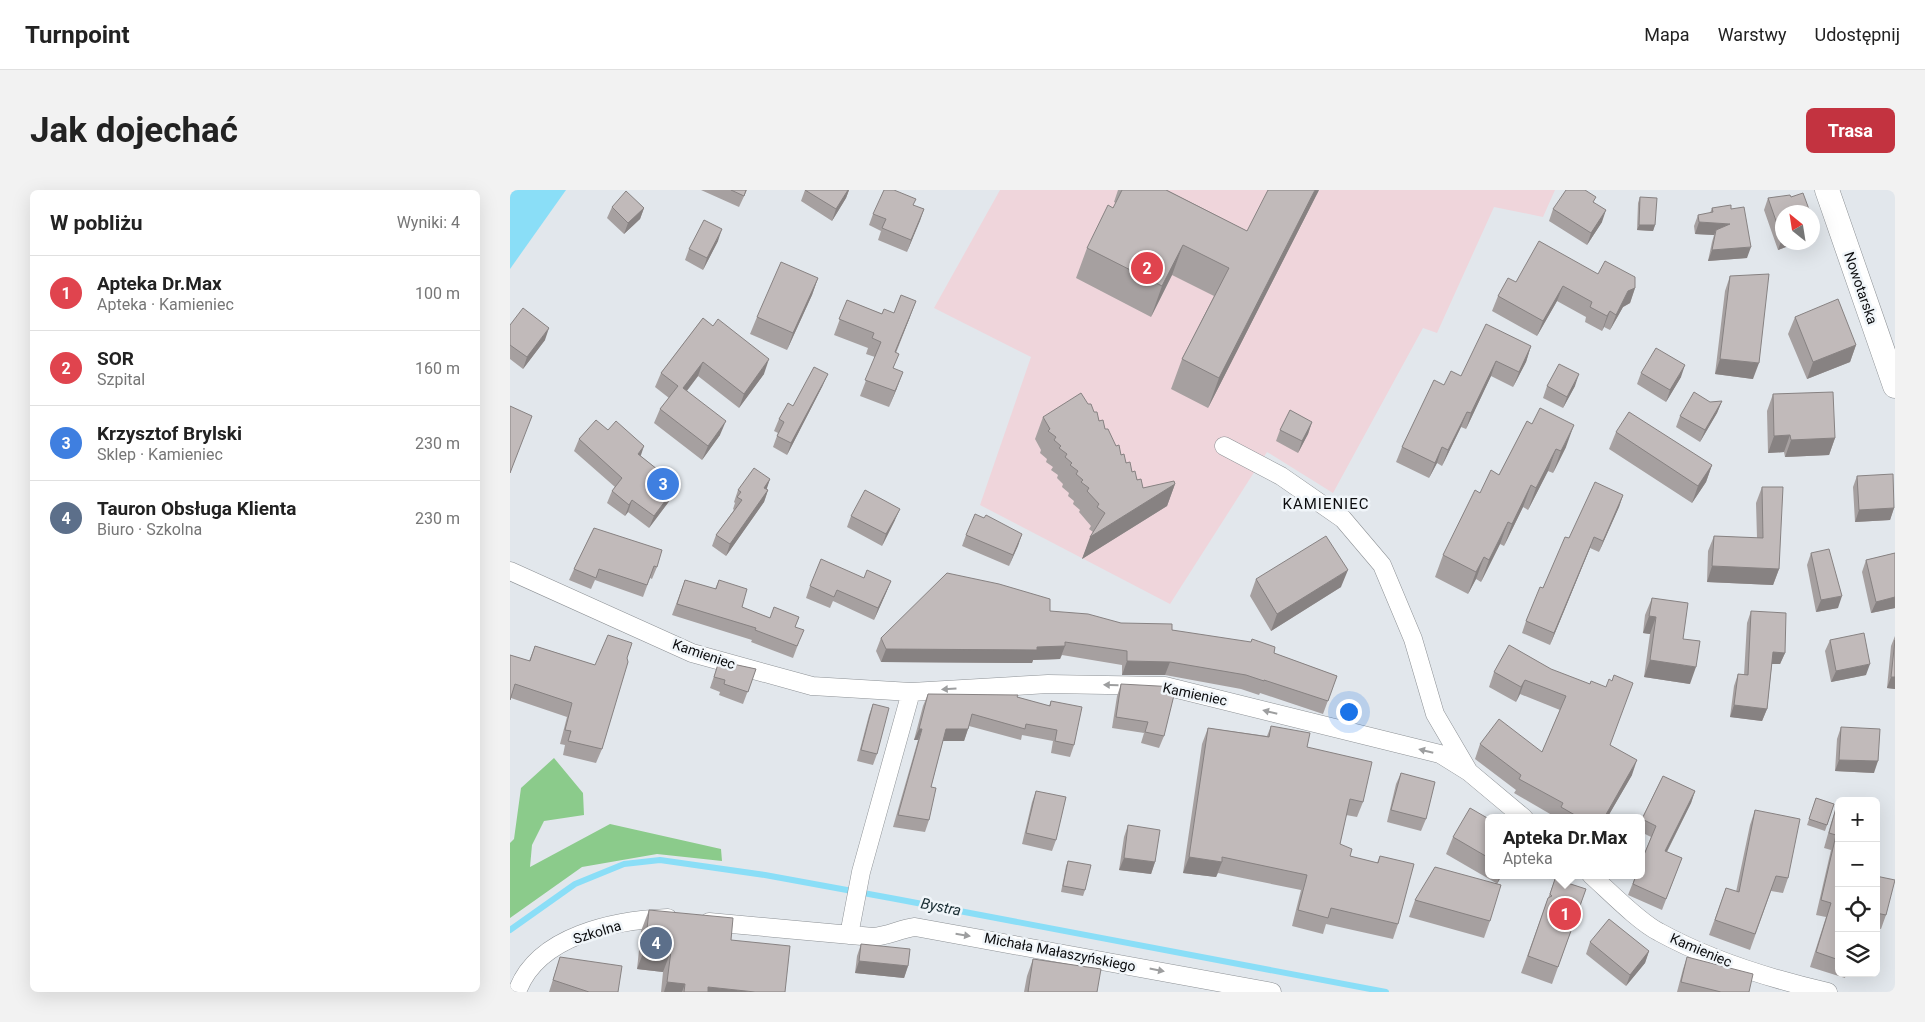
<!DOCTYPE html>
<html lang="pl">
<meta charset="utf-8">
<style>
body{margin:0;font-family:Roboto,sans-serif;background:#f2f2f2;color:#222}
.controls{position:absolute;right:15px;bottom:15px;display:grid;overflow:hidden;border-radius:8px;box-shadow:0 5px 20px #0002}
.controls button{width:45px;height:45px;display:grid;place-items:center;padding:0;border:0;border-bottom:1px solid #e0e0e0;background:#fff;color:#222;font:25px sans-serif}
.compass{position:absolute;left:1265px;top:15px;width:45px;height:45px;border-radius:50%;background:#fff;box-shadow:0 5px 20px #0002;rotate:330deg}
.you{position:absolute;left:838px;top:521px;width:18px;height:18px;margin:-12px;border:4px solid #fff;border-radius:50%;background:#1a73e8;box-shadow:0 0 0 8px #1a73e833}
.badge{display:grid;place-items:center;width:32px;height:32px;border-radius:50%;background:#c33340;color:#fff;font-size:16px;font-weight:700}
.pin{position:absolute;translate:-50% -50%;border:2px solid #fff;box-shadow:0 1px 5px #0006}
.popup{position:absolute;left:975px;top:624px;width:160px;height:65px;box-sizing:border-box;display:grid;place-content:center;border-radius:8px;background:#fff;filter:drop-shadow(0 1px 4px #0005);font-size:16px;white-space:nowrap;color:#767676}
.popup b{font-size:19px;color:#222}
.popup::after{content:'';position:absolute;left:50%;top:100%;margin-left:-10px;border:10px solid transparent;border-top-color:#fff}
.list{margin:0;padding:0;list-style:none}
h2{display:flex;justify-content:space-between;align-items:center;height:65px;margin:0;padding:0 20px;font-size:21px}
h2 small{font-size:16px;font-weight:400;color:#767676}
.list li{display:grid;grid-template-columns:32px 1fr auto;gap:15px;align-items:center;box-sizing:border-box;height:75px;padding:0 20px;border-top:1px solid #e0e0e0}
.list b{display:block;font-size:19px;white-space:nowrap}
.list p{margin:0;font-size:16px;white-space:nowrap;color:#767676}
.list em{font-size:16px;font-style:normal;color:#767676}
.icon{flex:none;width:28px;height:28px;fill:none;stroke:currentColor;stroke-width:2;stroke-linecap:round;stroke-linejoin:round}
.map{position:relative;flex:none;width:1385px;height:802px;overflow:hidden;border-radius:8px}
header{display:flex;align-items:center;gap:30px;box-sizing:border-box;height:70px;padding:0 25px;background:#fff;border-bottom:1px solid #e0e0e0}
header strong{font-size:24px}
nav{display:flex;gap:28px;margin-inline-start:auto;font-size:18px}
.intro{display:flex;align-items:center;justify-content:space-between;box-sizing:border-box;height:120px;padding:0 30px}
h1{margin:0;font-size:35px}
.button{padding:12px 22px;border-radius:8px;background:#c33340;color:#fff;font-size:18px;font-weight:700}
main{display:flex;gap:30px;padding:0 30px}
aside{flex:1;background:#fff;border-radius:8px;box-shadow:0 5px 20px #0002}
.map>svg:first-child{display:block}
</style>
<header>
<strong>Turnpoint</strong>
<nav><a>Mapa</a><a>Warstwy</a><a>Udostępnij</a></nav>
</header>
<div class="intro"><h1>Jak dojechać</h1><a class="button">Trasa</a></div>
<main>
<aside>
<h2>W pobliżu<small>Wyniki: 4</small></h2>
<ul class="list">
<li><span class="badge" style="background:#e0444e">1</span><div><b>Apteka Dr.Max</b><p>Apteka · Kamieniec</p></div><em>100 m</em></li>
<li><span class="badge" style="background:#e0444e">2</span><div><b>SOR</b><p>Szpital</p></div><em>160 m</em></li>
<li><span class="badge" style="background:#3f7fe0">3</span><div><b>Krzysztof Brylski</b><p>Sklep · Kamieniec</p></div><em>230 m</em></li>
<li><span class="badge" style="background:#5c6f8a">4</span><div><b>Tauron Obsługa Klienta</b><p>Biuro · Szkolna</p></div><em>230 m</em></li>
</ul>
</aside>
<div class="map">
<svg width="1385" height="802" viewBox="0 0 1385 802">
<rect width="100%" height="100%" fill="#e2e7ec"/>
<path fill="#efd5db" d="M 490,0 L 1045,0 L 1033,27 L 984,17 L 927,143 L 913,138 L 823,303 L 757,262 L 660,414 L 470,315 L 521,167 L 424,118 Z"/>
<path fill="#8bcb8b" d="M 44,568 L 73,603 L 74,625 L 34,631 L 22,655 L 20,677 L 100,634 L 211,659 L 212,671 L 147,664 L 72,677 L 0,728 L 0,653 L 4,649 L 11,598 Z"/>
<path fill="#8adef7" d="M 0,0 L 56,0 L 0,79 Z"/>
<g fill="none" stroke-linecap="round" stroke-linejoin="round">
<path stroke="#8adef7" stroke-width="6" d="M 0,740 L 65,694 L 114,674 L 150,670 L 255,685 L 386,709 L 876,802"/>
<defs>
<path id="minor" d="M 714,256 L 771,286 L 833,329 L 872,375 L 903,449 L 925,524 L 959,582 L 1014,628
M 0,381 L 182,463 L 302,496 L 401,502 L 538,494 L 655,496 L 930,564 L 959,582
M 1081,685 C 1099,701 1129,732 1149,742 C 1200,770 1261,789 1318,802
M 199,732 L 363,747 C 378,746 390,739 405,737 L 762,802
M 339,745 L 351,682 L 401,502
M 7,802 C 27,745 106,730 158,728"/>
<path id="secondary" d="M 1317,0 L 1385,196"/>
</defs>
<use href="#minor" stroke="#8d9195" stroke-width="19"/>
<use href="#secondary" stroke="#8d9195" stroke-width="25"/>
<use href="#minor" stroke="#fff" stroke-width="18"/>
<use href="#secondary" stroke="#fff" stroke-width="24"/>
</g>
<path fill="#a6a0a0" d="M 191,0 L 237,0 L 229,17 Z
M 295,0 L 339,0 L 336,8 L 322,31 L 291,11 Z
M 608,0 L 657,0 L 737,41 L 809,0 L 698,218 L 661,199 L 672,169 L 704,106 L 662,85 L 641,127 L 566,88 L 577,58 L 606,13 L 604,12 Z
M 1130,7 L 1145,35 L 1143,41 L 1127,40 L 1128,13 Z
M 1281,7 L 1272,52 L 1289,52 L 1268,60 L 1254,20 L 1258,8 Z
M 1084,12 L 1092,32 L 1077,55 L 1039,31 L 1043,19 Z
M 403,15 L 414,19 L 397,62 L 368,50 L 371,41 L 359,35 L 363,24 Z
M 102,17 L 134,18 L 130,29 L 114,44 L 97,28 Z
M 1202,18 L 1221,19 L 1237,68 L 1198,71 L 1202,52 L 1204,45 L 1185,44 L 1184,36 L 1188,25 L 1200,23 Z
M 208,51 L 193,80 L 175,70 L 179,59 Z
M 1088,84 L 1125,98 L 1120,113 L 1113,117 L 1100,140 L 1094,137 L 1092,141 L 1075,132 L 1076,127 L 1047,111 L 1027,146 L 982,121 L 988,106 L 1006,92 Z
M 1220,86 L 1243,189 L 1205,184 L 1215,101 Z
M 308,88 L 302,105 L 277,160 L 240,144 L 247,127 Z
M 337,110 L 372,124 L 384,123 L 400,127 L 386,163 L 383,179 L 387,198 L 379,217 L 350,206 L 365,167 L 356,164 L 358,158 L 324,145 Z
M 1285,127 L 1346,155 L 1340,172 L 1297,189 L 1278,144 Z
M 193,128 L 254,184 L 229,218 L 188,186 L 177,201 L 210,245 L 192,270 L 144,233 L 150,219 L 159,208 L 145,197 L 151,183 Z
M 0,135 L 35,150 L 13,179 L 0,169 Z
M 1021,156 L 1016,172 L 1003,197 L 981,186 L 956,239 L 951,237 L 932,276 L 927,273 L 919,288 L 886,272 L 892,257 L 934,195 L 951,186 Z
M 1131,183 L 1171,187 L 1156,212 L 1127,194 Z
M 313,195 L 277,265 L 263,257 L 268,243 L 264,241 L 269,229 Z
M 1037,196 L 1065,196 L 1053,218 L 1033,208 Z
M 1263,204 L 1325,248 L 1319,265 L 1275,267 L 1274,262 L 1258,263 L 1257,221 Z
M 1212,211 L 1207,223 L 1190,252 L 1166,237 L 1170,226 Z
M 584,222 L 633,298 L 665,294 L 657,316 L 572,369 L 583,342 L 579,339 L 581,336 L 569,322 L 570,320 L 563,314 L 564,311 L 558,306 L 559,303 L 552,297 L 553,294 L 547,288 L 548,285 L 541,280 L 543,277 L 536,272 L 537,269 L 530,263 L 531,260 L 525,249 L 533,227 Z
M 1017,231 L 1056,257 L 1043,283 L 1038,281 L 1018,320 L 1013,317 L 994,356 L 990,354 L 971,392 L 966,389 L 958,404 L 925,387 L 933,365 L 970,303 L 989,285 Z
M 802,232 L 798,244 L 788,263 L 766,251 L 770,240 Z
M 98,240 L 167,295 L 163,306 L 139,338 L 118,322 L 115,326 L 97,313 L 102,301 L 105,297 L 64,261 L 69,249 Z
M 1106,242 L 1202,275 L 1196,292 L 1182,313 L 1099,259 Z
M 1347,286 L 1384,318 L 1380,330 L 1345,332 L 1343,297 Z
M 260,289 L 256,299 L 258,300 L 254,312 L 216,366 L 202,356 L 206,345 L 224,320 L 223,319 L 225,313 L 224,312 L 228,300 Z
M 1252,297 L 1269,379 L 1263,395 L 1197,392 L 1198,361 L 1204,346 L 1247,348 L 1246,313 Z
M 1113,305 L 1109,317 L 1089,362 L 1080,358 L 1040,455 L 1012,443 L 1016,431 L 1059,348 Z
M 341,326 L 385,330 L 372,356 L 337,337 Z
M 84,338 L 147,377 L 142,389 L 140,388 L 133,407 L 85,390 L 81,399 L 59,390 L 64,379 Z
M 512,344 L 499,376 L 452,356 L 456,345 Z
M 1301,363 L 1328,418 L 1306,422 L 1297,375 Z
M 1385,363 L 1385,418 L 1361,423 L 1352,382 L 1356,370 Z
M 354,388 L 381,391 L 376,403 L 364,430 L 323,411 L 320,418 L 296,408 L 300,396 Z
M 746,389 L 831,397 L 761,441 L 740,406 Z
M 175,390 L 205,399 L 209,390 L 232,417 L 260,428 L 289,427 L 285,437 L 289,452 L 283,468 L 241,452 L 242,450 L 162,425 Z
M 1142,408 L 1180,494 L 1134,487 L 1140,444 L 1133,443 L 1135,425 Z
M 540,421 L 611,433 L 662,440 L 764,463 L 827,486 L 813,524 L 750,503 L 749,505 L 731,499 L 655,485 L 612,485 L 612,475 L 552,465 L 550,469 L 523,470 L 522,473 L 371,472 L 366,461 L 371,448 Z
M 1241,421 L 1275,463 L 1270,474 L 1262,474 L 1257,519 L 1252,531 L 1220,527 L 1224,496 L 1228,484 L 1234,485 L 1237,433 Z
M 1385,446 L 1385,499 L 1377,498 L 1381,456 Z
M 1320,450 L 1356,485 L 1321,492 L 1315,461 Z
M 25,456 L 85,475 L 117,468 L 92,559 L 86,573 L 53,565 L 55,555 L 50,554 L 57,527 L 1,508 L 0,465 L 19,471 Z
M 209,471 L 246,479 L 233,514 L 209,505 L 210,502 L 200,498 Z
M 1041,479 L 1100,555 L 1122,585 L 1097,628 L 1047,628 L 1004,603 L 1006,600 L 965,569 L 970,554 L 1032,562 L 1050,520 L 1010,504 L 1006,512 L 979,497 L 984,482 Z
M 611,494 L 654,546 L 649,558 L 631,553 L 634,543 L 602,538 L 607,506 Z
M 418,504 L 507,507 L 539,516 L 541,511 L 564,555 L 560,567 L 541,563 L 543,551 L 512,545 L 511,550 L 459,536 L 454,551 L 433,551 L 421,597 L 419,630 L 415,642 L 383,637 L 408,550 L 404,550 L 413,516 Z
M 363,514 L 367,564 L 363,575 L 347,571 L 359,525 Z
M 761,536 L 797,557 L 853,612 L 847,627 L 836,625 L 830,654 L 840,666 L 867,673 L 870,666 L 888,734 L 883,749 L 816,734 L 813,744 L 782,736 L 791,700 L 708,683 L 706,687 L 673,683 L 692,554 L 698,538 L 757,546 Z
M 1331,537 L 1364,583 L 1325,581 L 1327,549 Z
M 891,583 L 916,629 L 911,641 L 877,632 L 886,594 Z
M 1153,586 L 1185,601 L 1181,613 L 1157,662 L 1172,668 L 1152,720 L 1118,705 L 1141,647 L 1131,642 L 1131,630 Z
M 526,601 L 546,650 L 542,661 L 512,654 L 522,612 Z
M 1306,608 L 1324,614 L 1315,641 L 1297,635 Z
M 1326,618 L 1329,619 L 1329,783 L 1336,783 L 1335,788 L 1300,777 L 1316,727 L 1306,725 L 1321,660 L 1314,658 L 1321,633 Z
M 1245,620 L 1278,688 L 1273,703 L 1261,701 L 1240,760 L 1199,745 L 1216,698 L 1226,702 L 1240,635 Z
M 979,629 L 979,685 L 992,685 L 987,694 L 980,731 L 974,748 L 899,727 L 905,710 L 986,693 L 936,664 L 943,647 Z
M 618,635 L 645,672 L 641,684 L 609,680 L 614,647 Z
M 558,671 L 575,700 L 573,706 L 551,702 L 556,676 Z
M 1366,686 L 1376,725 L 1371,739 L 1366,738 Z
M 1045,689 L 1076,699 L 1042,794 L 1011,783 Z
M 139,720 L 221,750 L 275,802 L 151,802 L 153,782 L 127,779 L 131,741 Z
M 1080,752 L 1139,761 L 1135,773 L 1116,796 L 1076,764 Z
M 351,754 L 398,776 L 394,788 L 345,783 L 347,766 Z
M 50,767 L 108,802 L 39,802 Z
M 1177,767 L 1239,802 L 1167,802 L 1173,779 Z
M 523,769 L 587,802 L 514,802 L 517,786 Z"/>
<path fill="#878282" d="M 338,0 L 339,0 L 336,8 L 322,31 L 326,19 Z
M 805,0 L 809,0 L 698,218 L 709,188 Z
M 134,18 L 130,29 L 114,44 L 118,33 Z
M 414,19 L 410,31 L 397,62 L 401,50 Z
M 1096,20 L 1092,32 L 1077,55 L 1081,43 Z
M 1189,32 L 1220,34 L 1206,40 L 1204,45 L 1185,44 Z
M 1129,35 L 1145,35 L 1143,41 L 1127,40 Z
M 212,39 L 208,51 L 193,80 L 197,68 Z
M 1272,48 L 1272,52 L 1289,52 L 1268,60 Z
M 673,55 L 662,85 L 641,127 L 652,96 Z
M 1241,57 L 1237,68 L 1198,71 L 1202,60 Z
M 308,88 L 302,105 L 277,160 L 283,143 Z
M 1053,96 L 1047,111 L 1027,146 L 1033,131 Z
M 1125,98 L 1120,113 L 1113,117 L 1100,140 L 1106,125 L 1118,101 Z
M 406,111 L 400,127 L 379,178 L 385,162 Z
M 1100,121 L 1094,137 L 1092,141 L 1097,126 Z
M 39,138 L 35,150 L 13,179 L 17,167 Z
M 1346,155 L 1340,172 L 1297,189 L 1303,172 Z
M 1021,156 L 1016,172 L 1003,197 L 1009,182 Z
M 259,169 L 254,184 L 229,218 L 234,204 Z
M 1210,169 L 1249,173 L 1243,189 L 1205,184 Z
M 986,171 L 981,186 L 956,239 L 961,223 Z
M 193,172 L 188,186 L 168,212 L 173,198 Z
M 1175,175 L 1171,187 L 1156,212 L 1160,200 Z
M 393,182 L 387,198 L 379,217 L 385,201 Z
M 318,184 L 313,195 L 277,265 L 281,253 Z
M 1069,184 L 1065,196 L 1053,218 L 1057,207 Z
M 1212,211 L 1207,223 L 1190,252 L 1195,240 Z
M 957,222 L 951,237 L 932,276 L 938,260 Z
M 216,231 L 210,245 L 192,270 L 198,256 Z
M 802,232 L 798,244 L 788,263 L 792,251 Z
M 1064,235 L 1056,257 L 1043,283 L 1051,261 Z
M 1280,245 L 1274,262 L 1258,263 L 1264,246 Z
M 1325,248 L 1319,265 L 1275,267 L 1281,250 Z
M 134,256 L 130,268 L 128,264 Z
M 932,257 L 927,273 L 919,288 L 925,273 Z
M 1046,259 L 1038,281 L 1018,320 L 1026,298 Z
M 1202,275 L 1196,292 L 1182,313 L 1188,296 Z
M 260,289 L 256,301 L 254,298 Z
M 665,294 L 657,316 L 572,369 L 580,347 Z
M 167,295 L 163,306 L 139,338 L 144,326 Z
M 1021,295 L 1013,317 L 994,356 L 1002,334 Z
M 258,300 L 254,312 L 216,366 L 220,354 Z
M 1113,305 L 1109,317 L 1089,362 L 1093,351 Z
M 122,310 L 118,322 L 115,326 L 119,315 Z
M 1384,318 L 1380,330 L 1345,332 L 1349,320 Z
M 390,319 L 385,330 L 372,356 L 376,344 Z
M 998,332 L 990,354 L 971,392 L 979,370 Z
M 512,344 L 508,356 L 499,376 L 503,365 Z
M 1084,347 L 1080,358 L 1040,455 L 1044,443 Z
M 974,367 L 966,389 L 958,404 L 966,382 Z
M 1202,376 L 1269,379 L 1263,395 L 1197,392 Z
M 838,380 L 831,397 L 761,441 L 767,424 Z
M 381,391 L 376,403 L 364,430 L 368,418 Z
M 1332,406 L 1328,418 L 1306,422 L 1311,410 Z
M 1385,407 L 1385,418 L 1361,423 L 1366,412 Z
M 1139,426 L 1146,427 L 1140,444 L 1133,443 Z
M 555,456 L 550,469 L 523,470 L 522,473 L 371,472 L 376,459 Z
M 1263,462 L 1275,463 L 1270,474 L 1259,474 Z
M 1140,470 L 1186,477 L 1180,494 L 1134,487 Z
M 617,471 L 660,472 L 655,485 L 612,485 Z
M 1360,474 L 1356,485 L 1321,492 L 1326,481 Z
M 1381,487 L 1385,487 L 1385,499 L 1377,498 Z
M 1015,490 L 1010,504 L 1006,512 L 1011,497 Z
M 1224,515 L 1257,519 L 1252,531 L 1220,527 Z
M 409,539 L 412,539 L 408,550 L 404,550 Z
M 436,539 L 458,539 L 454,551 L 431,551 Z
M 1127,570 L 1122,585 L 1097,628 L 1094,628 Z
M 1329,570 L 1368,571 L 1364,583 L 1325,581 Z
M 1185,601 L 1181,613 L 1151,673 L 1155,661 Z
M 679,667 L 712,672 L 706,687 L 673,683 Z
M 614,668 L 645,672 L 641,684 L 609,680 Z
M 990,685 L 992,685 L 987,694 Z
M 135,758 L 161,761 L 153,782 L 127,779 Z
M 1139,761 L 1135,773 L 1116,796 L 1120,785 Z
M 349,771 L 398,776 L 394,788 L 345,783 Z
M 157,792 L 175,794 L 172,802 L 154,802 Z
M 198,797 L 245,802 L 197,802 Z"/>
<path fill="#c1baba" stroke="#878282" d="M 221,0 L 236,0 L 234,6 Z
M 295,0 L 338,0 L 326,19 Z
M 374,0 L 384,0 L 406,9 L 403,15 L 414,19 L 401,50 L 372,38 L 376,29 L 363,24 Z
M 612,0 L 656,0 L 737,41 L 758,0 L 805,0 L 709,188 L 672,169 L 719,78 L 673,55 L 652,96 L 577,58 L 598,15 L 603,18 Z
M 1056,0 L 1075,0 L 1086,7 L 1083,12 L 1096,20 L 1081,43 L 1043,19 Z
M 116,1 L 134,18 L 118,33 L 102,17 Z
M 1293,3 L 1300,22 L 1272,22 L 1272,48 L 1258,8 L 1280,5 L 1281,7 Z
M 1130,7 L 1147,8 L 1145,35 L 1129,35 Z
M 1221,15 L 1221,19 L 1234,17 L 1241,57 L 1202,60 L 1206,40 L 1220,34 L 1189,32 L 1188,25 L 1203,22 L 1202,18 Z
M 194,30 L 212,39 L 197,68 L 179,59 Z
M 1302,30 L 1305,37 L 1302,37 Z
M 1029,51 L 1088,84 L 1095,71 L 1125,87 L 1125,98 L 1118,101 L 1106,125 L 1100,121 L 1097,126 L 1080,117 L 1082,112 L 1053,96 L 1033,131 L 988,106 L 998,88 L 1006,92 Z
M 271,72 L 308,88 L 283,143 L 247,127 Z
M 1259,84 L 1249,173 L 1210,169 L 1220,86 Z
M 391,105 L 406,111 L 385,162 L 389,164 L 383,178 L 393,182 L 385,201 L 355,190 L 371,152 L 362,148 L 364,143 L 329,129 L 337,110 L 372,124 L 374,119 L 384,123 Z
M 1328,109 L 1346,155 L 1303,172 L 1285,127 Z
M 13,118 L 39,138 L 17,167 L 0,155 L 0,135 Z
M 193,128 L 203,136 L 208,129 L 259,169 L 234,204 L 193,172 L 173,198 L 216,231 L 198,256 L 150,219 L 168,196 L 151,183 Z
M 976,134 L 1021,156 L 1009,182 L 986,171 L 961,223 L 957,222 L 938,260 L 932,257 L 925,273 L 892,257 L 924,190 L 934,195 L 941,181 L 951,186 Z
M 1146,158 L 1175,175 L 1160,200 L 1131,183 Z
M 1049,174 L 1069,184 L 1057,207 L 1037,196 Z
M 304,177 L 318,184 L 281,253 L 267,246 L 274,232 L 269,229 L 278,213 L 283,216 Z
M 1184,202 L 1200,212 L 1212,211 L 1195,240 L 1170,226 Z
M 1323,202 L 1325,248 L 1281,250 L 1280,245 L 1264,246 L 1263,204 Z
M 571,203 L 578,214 L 581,214 L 584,222 L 587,222 L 589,231 L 593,230 L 595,239 L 598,239 L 606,256 L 609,255 L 611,265 L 614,264 L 616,273 L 620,272 L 622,282 L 625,281 L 627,290 L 631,289 L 633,298 L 664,291 L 665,294 L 580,347 L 595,323 L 587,317 L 589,314 L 577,301 L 579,298 L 571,292 L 573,290 L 566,284 L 568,281 L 560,275 L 562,273 L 555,267 L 557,264 L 549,258 L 551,256 L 544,250 L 546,247 L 538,241 L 540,239 L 533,227 Z
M 0,216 L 22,226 L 0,283 Z
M 1030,218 L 1064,235 L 1051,261 L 1046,259 L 1026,298 L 1021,295 L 1002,334 L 998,332 L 979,370 L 974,367 L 966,382 L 933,365 L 965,300 L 970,303 L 981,280 L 989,285 L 1017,231 L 1022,234 Z
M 780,220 L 802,232 L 792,251 L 770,240 Z
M 1119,222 L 1202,275 L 1188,296 L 1106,242 Z
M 86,230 L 98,240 L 106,231 L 134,256 L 128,264 L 167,295 L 144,326 L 122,310 L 119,315 L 102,301 L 112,288 L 69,249 Z
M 244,278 L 260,289 L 254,298 L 258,300 L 220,354 L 206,345 L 232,310 L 227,307 L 231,302 L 228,300 Z
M 1383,284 L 1384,318 L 1349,320 L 1347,286 Z
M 1085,292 L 1113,305 L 1093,351 L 1084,347 L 1044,443 L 1016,431 L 1030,397 L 1033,398 L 1055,347 L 1059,348 Z
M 1252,297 L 1273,297 L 1269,379 L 1202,376 L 1204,346 L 1253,348 Z
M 355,300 L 390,319 L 376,344 L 341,326 Z
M 465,324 L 474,328 L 476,325 L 512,344 L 503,365 L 456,345 Z
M 84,338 L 152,360 L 147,377 L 144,376 L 137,395 L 89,379 L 86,388 L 64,379 Z
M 816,346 L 838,380 L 767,424 L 746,389 Z
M 1319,359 L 1332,406 L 1311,410 L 1301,363 Z
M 1385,363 L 1385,407 L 1366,412 L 1356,370 Z
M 311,369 L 354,388 L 357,380 L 381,391 L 368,418 L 327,400 L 324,407 L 300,396 Z
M 437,383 L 489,394 L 540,409 L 540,421 L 578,424 L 611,433 L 662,434 L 662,440 L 741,452 L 742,449 L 765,457 L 764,463 L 827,486 L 818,511 L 754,490 L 754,491 L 736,485 L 660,472 L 617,471 L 617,461 L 555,452 L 555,456 L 527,457 L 527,460 L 376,459 L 371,448 Z
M 175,390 L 206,399 L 209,390 L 237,399 L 232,417 L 260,428 L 264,417 L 289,427 L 285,437 L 294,440 L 287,456 L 245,440 L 246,438 L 167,414 Z
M 1142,408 L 1178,413 L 1173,449 L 1190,451 L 1186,477 L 1140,470 L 1146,427 L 1139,426 Z
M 1241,421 L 1276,423 L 1275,463 L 1263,462 L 1257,519 L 1224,515 L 1228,484 L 1238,485 Z
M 1354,443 L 1360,474 L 1326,481 L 1320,450 Z
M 98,445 L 122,453 L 117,468 L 118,472 L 92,559 L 58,551 L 61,541 L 55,540 L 62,513 L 5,494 L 0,510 L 0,465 L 20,471 L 25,456 L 85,475 Z
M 1385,450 L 1385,487 L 1381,487 Z
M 999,455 L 1041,479 L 1080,494 L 1081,491 L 1096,497 L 1099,489 L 1102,491 L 1104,485 L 1123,493 L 1100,555 L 1127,570 L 1094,628 L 1070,628 L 1051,617 L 1053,613 L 1009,589 L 1011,585 L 970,554 L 989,529 L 1032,562 L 1056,506 L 1015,490 L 1011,497 L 984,482 Z
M 209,471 L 246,479 L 238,502 L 214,494 L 215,490 L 204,487 Z
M 611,494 L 666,497 L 654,546 L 635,542 L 638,532 L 606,527 Z
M 418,504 L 508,505 L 507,507 L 540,516 L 541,511 L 572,517 L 564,555 L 545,551 L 547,540 L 516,534 L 515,539 L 462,524 L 458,539 L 436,539 L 421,597 L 426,598 L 419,630 L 388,625 L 412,539 L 409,539 Z
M 363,514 L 379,518 L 367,564 L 351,560 Z
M 761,536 L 800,543 L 797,557 L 862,572 L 853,612 L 840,609 L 830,654 L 842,659 L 840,666 L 868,673 L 870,666 L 904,674 L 888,734 L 821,718 L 818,728 L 788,720 L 797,685 L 712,667 L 712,672 L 679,667 L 698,538 L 759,547 Z
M 1331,537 L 1370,539 L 1368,571 L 1329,570 Z
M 891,583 L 925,592 L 916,629 L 881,620 Z
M 1153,586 L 1185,601 L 1155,661 L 1172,668 L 1156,709 L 1123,694 L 1126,685 L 1131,685 L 1131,672 L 1146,636 L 1132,629 Z
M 526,601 L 556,607 L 546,650 L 516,643 Z
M 1306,608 L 1324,614 L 1317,635 L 1299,629 Z
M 960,618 L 979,629 L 979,668 L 943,647 Z
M 1326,618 L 1329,619 L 1329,770 L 1306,762 L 1321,713 L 1311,710 L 1326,645 L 1319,643 Z
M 1245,620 L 1290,629 L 1278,688 L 1266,686 L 1245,744 L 1205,730 L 1216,698 L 1229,702 Z
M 618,635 L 650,640 L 645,672 L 614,668 Z
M 558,671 L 581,675 L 575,700 L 553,696 Z
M 925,677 L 991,695 L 980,731 L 905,710 Z
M 1366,686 L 1385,690 L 1376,725 L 1366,723 Z
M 1045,689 L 1076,699 L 1048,777 L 1018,766 L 1038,708 L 1042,706 L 1040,704 Z
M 139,720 L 223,728 L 221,750 L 280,756 L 275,802 L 245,802 L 198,797 L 198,802 L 174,802 L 175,794 L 157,792 L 161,761 L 135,758 Z
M 1099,729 L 1139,761 L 1120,785 L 1080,752 Z
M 351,754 L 400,759 L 398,776 L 349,771 Z
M 50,767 L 112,776 L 108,802 L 79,802 L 43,790 Z
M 1177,767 L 1243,784 L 1239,802 L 1211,802 L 1171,792 Z
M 523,769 L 591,779 L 587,802 L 518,802 Z"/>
<defs><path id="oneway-solid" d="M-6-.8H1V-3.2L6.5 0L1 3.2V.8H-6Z" transform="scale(1.25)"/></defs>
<g fill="#9d9e9f">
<use href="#oneway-solid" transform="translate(601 495) rotate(-179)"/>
<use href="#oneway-solid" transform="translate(439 499) rotate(177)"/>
<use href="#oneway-solid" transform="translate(760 522) rotate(-166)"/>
<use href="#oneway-solid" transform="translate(916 561) rotate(-166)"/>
<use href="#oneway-solid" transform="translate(453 745) rotate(9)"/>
<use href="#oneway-solid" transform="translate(647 780) rotate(11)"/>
</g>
<g text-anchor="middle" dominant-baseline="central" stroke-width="5" stroke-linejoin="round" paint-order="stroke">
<g font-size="14" fill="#0b0c0e" stroke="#f0f5f9">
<text transform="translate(1351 98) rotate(71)">Nowotarska</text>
<text transform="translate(194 464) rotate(19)">Kamieniec</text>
<text transform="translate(685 504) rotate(12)">Kamieniec</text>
<text transform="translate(87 742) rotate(-17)">Szkolna</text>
<text transform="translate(1191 760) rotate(23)">Kamieniec</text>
<text transform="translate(550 762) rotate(11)">Michała Małaszyńskiego</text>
</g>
<g font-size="15" letter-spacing="1" fill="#0b0c0e" stroke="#f0f5f9">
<text x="816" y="314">KAMIENIEC</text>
</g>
<g font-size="15" font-style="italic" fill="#192d33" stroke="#f0f5f9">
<text transform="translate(431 717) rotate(11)">Bystra</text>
</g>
</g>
</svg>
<div class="controls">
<button>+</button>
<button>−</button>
<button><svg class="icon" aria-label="locate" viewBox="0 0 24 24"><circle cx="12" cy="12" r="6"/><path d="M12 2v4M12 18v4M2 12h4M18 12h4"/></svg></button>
<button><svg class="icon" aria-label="layers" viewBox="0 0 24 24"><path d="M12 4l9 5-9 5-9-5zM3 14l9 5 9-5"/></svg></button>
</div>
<svg class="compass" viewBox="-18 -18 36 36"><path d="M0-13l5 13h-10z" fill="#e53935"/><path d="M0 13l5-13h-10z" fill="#767676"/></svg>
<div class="you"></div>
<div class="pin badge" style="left:1055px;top:724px;background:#e0444e">1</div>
<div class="popup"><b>Apteka Dr.Max</b>Apteka</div>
<div class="pin badge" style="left:637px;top:78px;background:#e0444e">2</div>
<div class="pin badge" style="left:153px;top:294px;background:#3f7fe0">3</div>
<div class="pin badge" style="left:146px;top:753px;background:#5c6f8a">4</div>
</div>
</main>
